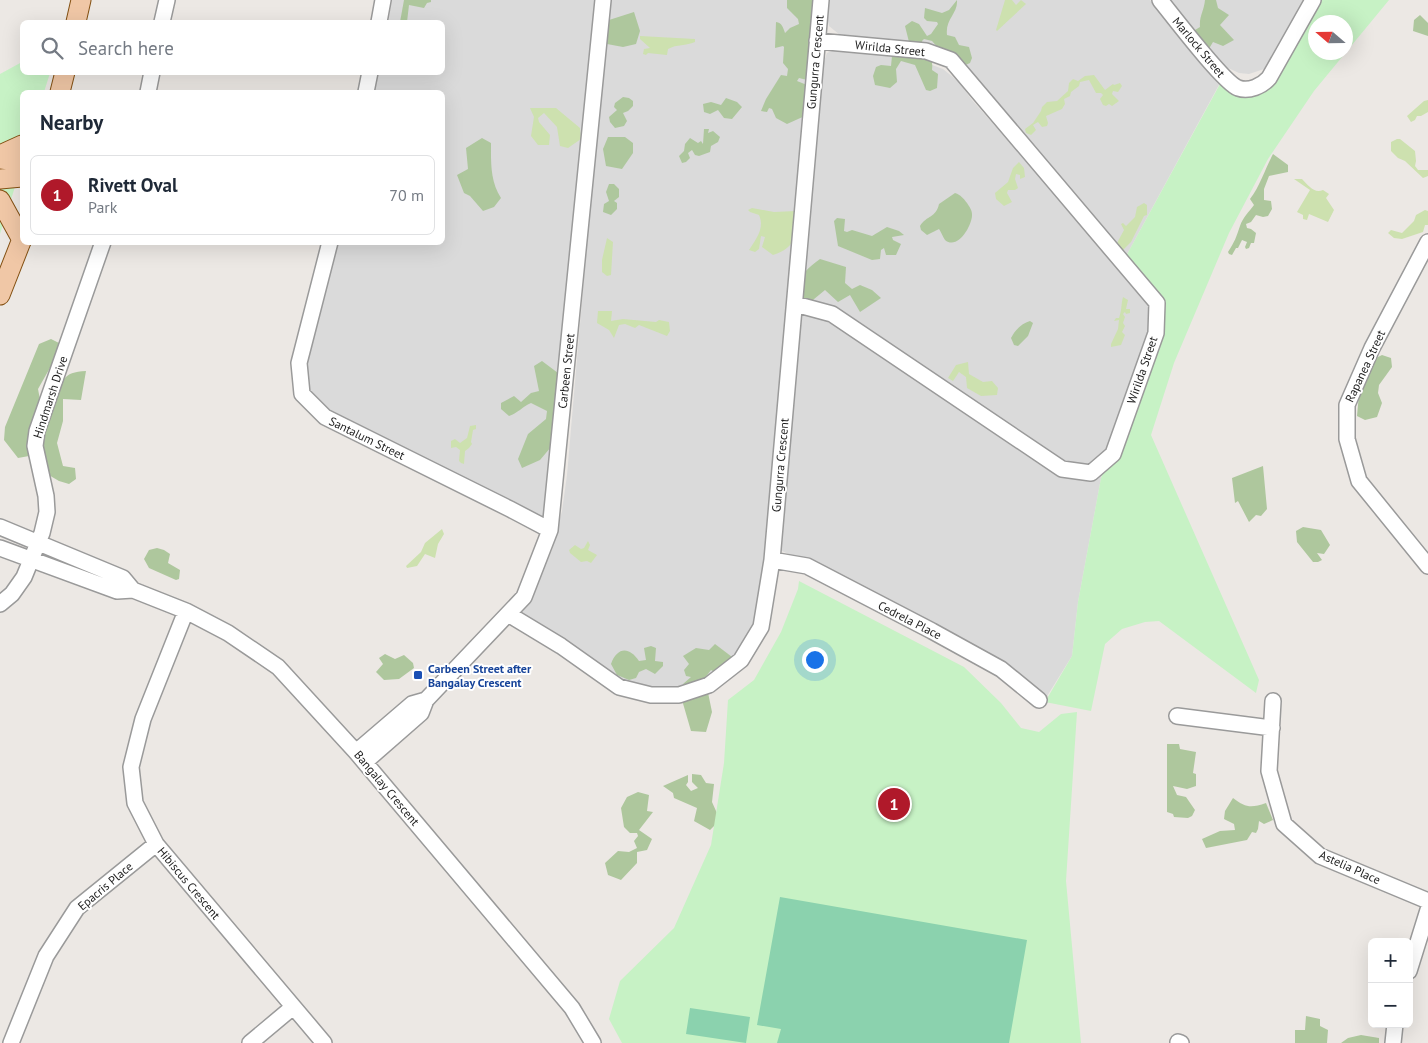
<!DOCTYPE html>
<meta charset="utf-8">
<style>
body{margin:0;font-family:"PT Sans",sans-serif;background:#f6f6f7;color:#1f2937}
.controls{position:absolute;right:15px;bottom:15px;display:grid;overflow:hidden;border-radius:8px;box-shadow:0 5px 20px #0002}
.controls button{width:45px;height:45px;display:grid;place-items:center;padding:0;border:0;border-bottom:1px solid #e0e1e3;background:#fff;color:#1f2937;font:25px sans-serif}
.compass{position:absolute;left:1308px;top:15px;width:45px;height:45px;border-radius:50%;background:#fff;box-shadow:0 5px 20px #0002;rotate:290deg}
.you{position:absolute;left:814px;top:659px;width:18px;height:18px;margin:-12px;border:4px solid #fff;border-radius:50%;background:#1a73e8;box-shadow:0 0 0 8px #1a73e833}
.badge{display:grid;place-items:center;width:32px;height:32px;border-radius:50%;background:#b0192a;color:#fff;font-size:16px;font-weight:700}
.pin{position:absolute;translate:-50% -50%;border:2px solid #fff;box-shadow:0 1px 5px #0006}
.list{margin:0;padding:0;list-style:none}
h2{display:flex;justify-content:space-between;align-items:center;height:65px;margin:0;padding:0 20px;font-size:21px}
h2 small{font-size:16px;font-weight:400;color:#747a83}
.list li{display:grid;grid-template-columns:32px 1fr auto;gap:15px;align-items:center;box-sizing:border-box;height:80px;margin:0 10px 10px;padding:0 10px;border:1px solid #e0e1e3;border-radius:8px}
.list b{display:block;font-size:19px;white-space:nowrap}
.list p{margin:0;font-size:16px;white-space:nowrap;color:#747a83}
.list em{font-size:16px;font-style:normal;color:#747a83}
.icon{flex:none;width:28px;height:28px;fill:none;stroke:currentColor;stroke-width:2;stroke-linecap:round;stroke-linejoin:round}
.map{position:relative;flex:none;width:1428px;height:1043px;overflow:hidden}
.search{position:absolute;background:#fff;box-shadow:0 5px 20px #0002;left:20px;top:20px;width:425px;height:55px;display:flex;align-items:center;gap:12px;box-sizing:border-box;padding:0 18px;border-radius:8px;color:#747a83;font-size:19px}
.panel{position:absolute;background:#fff;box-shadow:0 5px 20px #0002;left:20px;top:90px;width:425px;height:155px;border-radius:8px}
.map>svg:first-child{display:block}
</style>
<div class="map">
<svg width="1428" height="1043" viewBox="0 0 1428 1043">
<rect width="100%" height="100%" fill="#ece8e4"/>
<path fill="#dadada" d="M 392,0 L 598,0 L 547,523 L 323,407 L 307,391 L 303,378 L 334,243 L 442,242 L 442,92 L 374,92 L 378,73 L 442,72 L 442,22 L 388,22 Z
M 608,0 L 819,0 L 767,564 L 756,625 L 740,651 L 712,676 L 693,684 L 670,689 L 655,689 L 622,682 L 606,673 L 520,611 L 536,585 L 552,550 L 562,511 L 567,475 Z
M 828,0 L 1150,0 L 1220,83 L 1125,258 L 965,70 L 906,42 L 840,35 L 829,26 L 827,18 Z
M 1169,0 L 1303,0 L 1264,69 L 1249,74 L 1239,73 L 1226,67 Z
M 834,50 L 908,56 L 943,69 L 959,82 L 972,100 L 1137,286 L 1153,310 L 1152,333 L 1101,478 L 1078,602 L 1072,656 L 1044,701 L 800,559 L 782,551 L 778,546 L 795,347 L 811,207 L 822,67 L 827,53 Z"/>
<path fill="#cde1af" d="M 1005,0 L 1012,0 L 1016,5 L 1021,0 L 1026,4 L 997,31 L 996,30 Z
M 640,36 L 695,39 L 695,42 C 686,46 677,44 668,49 L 667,55 L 648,53 L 646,55 L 643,54 L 644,49 L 650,48 L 640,39 Z
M 1094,75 L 1105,90 L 1113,84 L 1114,85 L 1120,83 L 1122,86 L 1118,92 L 1113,91 L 1112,94 L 1119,101 L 1112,106 L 1109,104 L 1106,106 L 1103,105 L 1100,99 L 1103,95 L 1101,93 L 1096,93 L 1089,80 L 1080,82 L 1079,86 L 1071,92 L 1070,96 L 1064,99 L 1065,104 L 1062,109 L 1046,116 L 1048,123 L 1047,126 L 1042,127 L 1038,122 L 1033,125 L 1036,130 L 1031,135 L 1026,133 L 1025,129 L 1033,123 L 1041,111 L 1042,107 L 1047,102 L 1057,101 L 1068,91 L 1069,83 L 1073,79 L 1078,81 L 1085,76 Z
M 1428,100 L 1428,112 L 1421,116 L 1417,116 L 1415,120 L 1411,122 L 1407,116 L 1424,101 Z
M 530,108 L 556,108 L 580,128 L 581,139 L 568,148 L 560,146 L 557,127 L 544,113 L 538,118 L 539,122 L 550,135 L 549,145 L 538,145 L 531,136 L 534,117 Z
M 1397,139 L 1400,139 L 1415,151 L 1416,161 L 1415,166 L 1418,170 L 1428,170 L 1428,176 L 1423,178 L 1405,161 L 1398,158 L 1391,151 L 1391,142 Z
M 1019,162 L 1024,168 L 1025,177 L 1020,179 L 1020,175 L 1016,174 L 1015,179 L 1018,188 L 1015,190 L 1008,190 L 1007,193 L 1012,202 L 1004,206 L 996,199 L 995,193 L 1008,182 L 1013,168 Z
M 1294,179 L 1302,179 C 1308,185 1314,194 1323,190 L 1329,194 L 1326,198 L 1334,210 L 1328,222 L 1309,214 L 1307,220 L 1303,219 L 1303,215 L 1297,212 L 1310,190 Z
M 1144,203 L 1147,205 L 1147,215 L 1144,216 L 1131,242 L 1123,250 L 1117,243 L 1124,230 L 1121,224 L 1123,223 L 1126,226 L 1135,217 L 1137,207 Z
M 752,208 L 774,212 L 796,211 C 795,234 798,247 773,255 L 762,247 L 765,237 L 761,236 L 759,249 L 755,252 L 749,250 C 756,239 765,228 759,215 L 750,212 L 748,210 Z
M 1425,210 L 1428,211 L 1428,225 L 1425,225 L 1423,232 L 1402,239 L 1394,238 L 1388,233 L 1391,230 L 1402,233 L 1414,221 L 1416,215 Z
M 607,238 L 613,242 L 611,275 L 607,276 L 602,272 L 602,260 Z
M 1123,297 L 1128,300 L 1126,309 L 1130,309 L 1130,313 L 1126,314 L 1125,312 L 1123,314 L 1125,317 L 1123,323 L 1125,326 L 1122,332 L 1125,335 L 1121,345 L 1111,347 L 1111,344 L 1118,329 L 1119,320 L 1114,321 L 1116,318 L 1119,318 C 1122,310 1121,304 1123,297 Z
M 598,311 L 612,311 L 611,321 L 623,319 L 656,322 L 659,320 L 669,322 L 670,331 L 667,336 L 639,325 L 635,328 L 625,324 L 619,325 L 614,338 L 609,330 L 597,323 Z
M 968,362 L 969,374 L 983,382 L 992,381 L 998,388 L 997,395 L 981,396 L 967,388 L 966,377 L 959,372 L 953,381 L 948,378 L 956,365 Z
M 476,425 L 476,429 L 473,430 L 471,442 L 472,444 L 469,448 L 465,451 L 464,464 L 461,463 L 459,461 L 460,450 L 456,447 L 451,448 L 451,441 L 455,439 L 460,443 L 467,438 L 470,426 Z
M 442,529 L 444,534 L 438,544 L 435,558 L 425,554 L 417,566 L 407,568 L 406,566 L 421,552 L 425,543 Z
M 588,541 L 590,545 L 588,550 L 597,555 L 591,563 L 587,561 L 581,562 L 570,553 L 569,550 L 575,545 L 581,549 L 584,548 Z"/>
<path fill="#aec79d" d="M 404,0 L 431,0 L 431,2 L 427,3 L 424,8 L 409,5 L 407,22 L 400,22 Z
M 787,0 L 816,0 L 807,80 L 799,78 L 797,81 L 807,85 L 807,115 L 787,124 L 776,118 L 772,109 L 769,108 L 767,112 L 761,111 L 766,99 L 781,75 L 787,76 L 788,69 L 783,63 L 784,47 L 783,46 L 775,48 L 776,22 C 782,23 783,27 785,33 L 790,28 L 799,24 L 798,19 L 787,8 Z
M 957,0 C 958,14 945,19 947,35 L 955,37 L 959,45 L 969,47 L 972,58 L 970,63 L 961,67 L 940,50 L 932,41 L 924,39 L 922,41 C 924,55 934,52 932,70 L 938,74 L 937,88 L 930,91 L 926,90 L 915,65 L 901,61 L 896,69 L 897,82 L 890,88 L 875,85 L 873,76 L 876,67 L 881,65 L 891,66 L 892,56 L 897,45 L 909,42 L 905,26 L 912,21 L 919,24 L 927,36 L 931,34 L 938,24 L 937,22 L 927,21 L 924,18 L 925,8 L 942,13 L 949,10 Z
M 1205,0 L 1216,0 L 1218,8 L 1229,15 L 1220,25 L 1234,40 L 1223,46 L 1213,42 L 1207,52 L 1196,35 L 1195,30 L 1200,27 C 1199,16 1204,11 1205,0 Z
M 634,12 L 640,31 L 636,44 L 623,47 L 607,44 L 609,20 Z
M 1420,15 L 1428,23 L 1428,36 L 1413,31 L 1414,20 Z
M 623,97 L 629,98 L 633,101 L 633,106 L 628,111 L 623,113 L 627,121 L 624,126 L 615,128 L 610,122 L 609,117 L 617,110 L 614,107 L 615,103 Z
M 726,98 L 737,102 L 742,107 L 732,119 L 724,118 L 718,110 L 710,114 L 704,112 L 703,104 L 711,102 L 721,105 Z
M 704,129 L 709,129 L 708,133 L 713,131 L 720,137 L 718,142 L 711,146 L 710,152 L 699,156 L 695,155 L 692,150 L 688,153 L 690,158 L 686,162 L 682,163 L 679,156 L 684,151 L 685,144 L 690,138 L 698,143 L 701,141 L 703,144 Z
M 608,137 L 625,137 L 633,143 L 633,153 L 622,169 L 606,166 L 603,149 Z
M 482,138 L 491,143 C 491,162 490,181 501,198 L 494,207 L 483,211 L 470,196 L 464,193 L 457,175 L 468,169 L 466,148 Z
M 1273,154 L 1288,165 L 1288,172 L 1269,176 L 1264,189 L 1264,200 L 1271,201 L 1272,209 L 1268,216 L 1263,217 L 1256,215 L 1251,222 L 1246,224 L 1247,228 L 1251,229 L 1256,233 L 1254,243 L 1251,243 L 1249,248 L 1246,249 L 1245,247 L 1247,242 L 1242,240 L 1238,248 L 1236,248 L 1232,255 L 1229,254 L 1228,252 C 1235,241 1236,238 1240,226 C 1243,217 1249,212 1254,205 L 1250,199 C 1260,186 1265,169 1273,154 Z
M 609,184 L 614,184 L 619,189 L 619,197 L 614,201 L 617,203 L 617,209 L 611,215 L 603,212 L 604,204 L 609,201 L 606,192 Z
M 955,193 C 961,195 963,198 967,203 C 969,206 972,210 972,214 C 973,224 958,251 945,240 C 943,237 941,232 939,229 L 927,235 L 921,230 L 920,226 C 927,215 936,218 939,204 Z
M 837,218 L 845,219 L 844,231 L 847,232 L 852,230 L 872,236 L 887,227 L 899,231 L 904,235 L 892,237 L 893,240 L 901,244 L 896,255 L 886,255 L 884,248 L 881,250 L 880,259 L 872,260 L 838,246 L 834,221 Z
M 820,259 L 846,267 L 845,283 L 852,289 L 860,285 L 872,290 L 881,298 L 860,312 L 850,295 L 838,302 L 825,290 L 796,314 C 799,283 793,279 820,259 Z
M 1030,321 L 1033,323 L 1028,336 L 1018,346 L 1014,345 L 1011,338 C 1015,330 1022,323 1030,321 Z
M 51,339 L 63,345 L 38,389 L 41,405 L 55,401 C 62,381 62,372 86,371 L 81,400 L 63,399 L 63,421 L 57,443 L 63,466 L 75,468 L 76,479 L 69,484 L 59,481 L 47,474 L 30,432 L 29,456 L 18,458 L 4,440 L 5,427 L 39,344 Z
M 1382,355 L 1391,358 L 1392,367 L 1379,385 L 1378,393 L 1382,403 L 1377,417 L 1365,420 L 1357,416 L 1359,394 L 1374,359 Z
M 542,361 L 562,376 L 551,447 L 540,460 L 522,468 L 518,459 L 528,434 L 546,419 L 547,411 L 531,403 C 522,407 518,413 509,416 L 501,409 L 501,403 L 514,396 L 521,402 L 531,393 L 539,391 L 534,366 Z
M 1263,466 L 1267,509 L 1261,516 L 1256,515 L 1249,522 L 1238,501 L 1235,503 L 1232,478 Z
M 1303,527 L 1321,530 L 1330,545 L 1324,554 L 1317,553 L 1322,560 L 1318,562 L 1313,562 L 1297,542 L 1296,531 Z
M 157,548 L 164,550 L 170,554 L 168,563 L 180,570 L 179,579 L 176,580 L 149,568 L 144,559 L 149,550 Z
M 715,644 L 736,660 L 720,675 L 711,670 L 705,678 L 712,712 L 706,732 L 691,731 L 682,700 L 683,684 L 691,677 L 686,676 L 684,670 L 689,664 L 683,656 L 696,648 L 709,650 Z
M 651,646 L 656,648 L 655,661 L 663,662 L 663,666 L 655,674 L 646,669 L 639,672 L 636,678 L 629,680 L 617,675 L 611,664 C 617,647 629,646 639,661 L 646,660 L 644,648 Z
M 385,654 L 395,659 L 404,655 L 413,663 L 414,668 L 399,679 L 384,680 L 376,672 L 383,664 L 379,658 Z
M 1167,744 L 1179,744 L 1180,749 L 1196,752 L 1193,773 L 1196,774 L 1196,786 L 1187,789 L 1173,786 L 1177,795 L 1186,797 L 1195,810 L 1192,816 L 1188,818 L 1174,817 L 1173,814 L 1167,812 Z
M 692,774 L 701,775 L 706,783 L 714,784 L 712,802 L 720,820 L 710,830 L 694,821 L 697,808 L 674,798 L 673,793 L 663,786 L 688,775 L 688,782 L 686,785 L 691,791 L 698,788 L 692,782 Z
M 638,792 L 649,795 L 647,811 L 653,812 L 639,830 L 652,839 L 647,850 L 637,852 L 637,863 L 621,880 L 608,875 L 605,863 L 618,851 L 629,852 L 637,848 L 634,841 L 638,836 L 637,833 L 630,833 L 624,827 L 621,808 L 627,797 Z
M 1233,798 C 1246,808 1251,808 1266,803 L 1273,820 L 1264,824 L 1259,821 L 1258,829 L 1256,833 L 1252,832 L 1247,840 L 1206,848 L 1202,839 L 1220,831 L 1235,830 L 1234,824 L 1224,819 L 1225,811 Z
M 1306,1016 L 1320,1019 L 1320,1026 L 1328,1030 L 1327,1043 L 1295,1043 L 1295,1030 L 1305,1030 Z
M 1361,1035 L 1379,1038 L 1379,1043 L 1341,1043 L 1348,1038 Z"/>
<path fill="#c7f2c5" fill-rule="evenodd" d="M 1318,0 L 1389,0 L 1314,91 L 1268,159 L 1229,233 L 1174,363 L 1151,435 L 1259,680 L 1256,693 L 1159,621 L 1145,622 L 1122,629 L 1105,644 L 1091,711 L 1045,702 L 1072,656 L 1078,602 L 1101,478 L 1159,334 L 1161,301 L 1125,258 L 1220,84 C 1238,100 1252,101 1271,86 ZM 1316,22 L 1346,22 L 1346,52 L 1316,52 Z
M 22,62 L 22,72 L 50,73 L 44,92 L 22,92 L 22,165 L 0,234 L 0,74 Z
M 799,581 L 964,667 L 1001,703 L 1021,728 L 1039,732 L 1061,714 L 1077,712 L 1066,881 L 1081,1043 L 622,1043 L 609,1019 L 620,981 L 674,928 L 711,845 L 724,763 L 728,700 L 754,680 L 781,632 L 798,589 Z"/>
<path fill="#8bd2ae" d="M 780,897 L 1027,940 L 1009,1043 L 777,1043 L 781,1029 L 757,1025 Z
M 690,1008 L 750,1017 L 746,1043 L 686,1034 Z"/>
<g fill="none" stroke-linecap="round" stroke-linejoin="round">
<defs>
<path id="minor" d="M 1160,0 C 1173,16 1223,82 1238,88 C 1249,92 1262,86 1269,78 L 1313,0
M 162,22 L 167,0
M 379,22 L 383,0
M 148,92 L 152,72
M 366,92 L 370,72
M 330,242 L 299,363 L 302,394 L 325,417 L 510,509 L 550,530
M 1428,242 L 1372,348 L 1347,405 L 1347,439 L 1359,481 L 1428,566
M 795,304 L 832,314 L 1062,469 L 1091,473 L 1113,454 L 1156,333 L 1157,303 L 951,60 L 926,51 L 817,41
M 0,527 L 123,578 L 133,590
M 0,548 L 117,591 L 133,590 L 186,611 L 228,633 L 278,667 L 356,752 L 572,1008 L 593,1043
M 772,560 L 807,566 L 932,631 L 1001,669 L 1039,700
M 0,604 L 12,594 L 24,577 L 42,533 L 47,512 L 46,496 L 35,446 L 37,431 L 103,242
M 186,611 L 143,719 L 131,767 L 135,803 L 156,844 L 324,1043
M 508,614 L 561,646 L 619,687 L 651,695 L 679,695 L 709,685 L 741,660 L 761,627 L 772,560 L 821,0
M 1273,701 L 1269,771 L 1284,824 L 1320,856 L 1428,901
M 1177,716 L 1272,728
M 356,752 L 412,704 L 426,700
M 365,762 L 421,713 L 426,700 L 524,597 L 550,530 L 603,0
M 1409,971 L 1428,910
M 1178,1042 L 1181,1043
M 11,1043 L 46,956 L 77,908 L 156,844
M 250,1043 L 293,1007
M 1393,1043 L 1395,1024"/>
<path id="major" d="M 76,22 L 81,0
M 60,92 L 65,72
M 0,155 L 22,145
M 0,159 L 17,161 L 22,165
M 0,179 L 22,177
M 0,200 L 22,240
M 0,295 L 22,239"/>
</defs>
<use href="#minor" stroke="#9a9a9a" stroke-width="18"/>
<use href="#major" stroke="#835012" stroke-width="21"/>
<use href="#minor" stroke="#fff" stroke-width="15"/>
<use href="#major" stroke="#f0c7a6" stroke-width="19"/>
</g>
<rect fill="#1a4fb4" stroke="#fff" stroke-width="2" x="413" y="670" width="10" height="10" rx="2.5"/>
<g text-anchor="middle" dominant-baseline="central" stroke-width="4" stroke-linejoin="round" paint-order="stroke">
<g font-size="12" fill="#1d1d1d" stroke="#fff">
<text transform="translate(1199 47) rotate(50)">Marlock Street</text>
<text transform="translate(890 48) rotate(6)">Wirilda Street</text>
<text transform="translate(815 62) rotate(-85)">Gungurra Crescent</text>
<text transform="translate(1365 366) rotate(-65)">Rapanea Street</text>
<text transform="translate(1142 370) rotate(-71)">Wirilda Street</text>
<text transform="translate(566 371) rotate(-84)">Carbeen Street</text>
<text transform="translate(50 397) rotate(-72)">Hindmarsh Drive</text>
<text transform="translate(367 438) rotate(26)">Santalum Street</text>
<text transform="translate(780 465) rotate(-85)">Gungurra Crescent</text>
<text transform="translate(910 620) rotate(27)">Cedrela Place</text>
<text transform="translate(387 788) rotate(50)">Bangalay Crescent</text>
<text transform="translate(1350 867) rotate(24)">Astelia Place</text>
<text transform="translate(189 883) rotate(50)">Hibiscus Crescent</text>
<text transform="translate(105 886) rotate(-40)">Epacris Place</text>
</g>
<g font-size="12" font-weight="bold" fill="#164399" stroke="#fff" text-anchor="start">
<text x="428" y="668">Carbeen Street after<tspan x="428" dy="14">Bangalay Crescent</tspan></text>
</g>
</g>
</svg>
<div class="controls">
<button>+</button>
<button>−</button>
</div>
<svg class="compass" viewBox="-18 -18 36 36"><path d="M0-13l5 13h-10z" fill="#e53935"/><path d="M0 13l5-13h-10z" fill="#747a83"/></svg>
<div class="you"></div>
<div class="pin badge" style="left:894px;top:804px">1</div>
<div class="search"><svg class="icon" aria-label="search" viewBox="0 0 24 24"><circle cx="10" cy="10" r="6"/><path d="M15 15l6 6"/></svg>Search here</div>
<section class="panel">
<h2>Nearby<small></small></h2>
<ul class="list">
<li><span class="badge">1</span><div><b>Rivett Oval</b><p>Park</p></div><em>70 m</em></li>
</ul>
</section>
</div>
